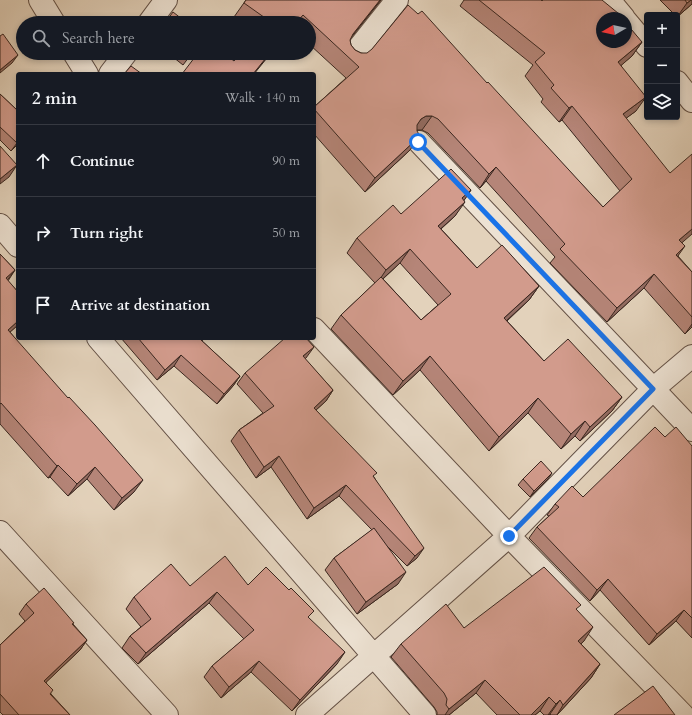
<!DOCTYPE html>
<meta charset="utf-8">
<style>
body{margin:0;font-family:Cardo,serif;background:#242831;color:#f1f3f6}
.controls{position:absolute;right:12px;top:12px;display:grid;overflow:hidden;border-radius:4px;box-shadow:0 2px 6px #0003}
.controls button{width:36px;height:36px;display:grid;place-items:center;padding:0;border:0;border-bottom:1px solid #363941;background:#171b24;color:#f1f3f6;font:20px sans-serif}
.compass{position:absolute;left:596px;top:12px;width:36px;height:36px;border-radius:50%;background:#171b24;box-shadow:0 2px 6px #0003;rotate:261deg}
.stop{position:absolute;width:12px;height:12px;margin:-9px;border:3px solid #1a73e8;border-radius:50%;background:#fff}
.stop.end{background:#1a73e8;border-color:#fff;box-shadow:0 1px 4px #0008}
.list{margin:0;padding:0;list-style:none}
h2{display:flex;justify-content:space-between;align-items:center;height:52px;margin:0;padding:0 16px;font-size:17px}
h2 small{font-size:13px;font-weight:400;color:#9ea1a6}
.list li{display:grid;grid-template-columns:26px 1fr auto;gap:12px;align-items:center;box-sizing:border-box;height:72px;padding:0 16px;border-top:1px solid #363941}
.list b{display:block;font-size:15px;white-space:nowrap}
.list em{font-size:13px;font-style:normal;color:#9ea1a6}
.icon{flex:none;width:22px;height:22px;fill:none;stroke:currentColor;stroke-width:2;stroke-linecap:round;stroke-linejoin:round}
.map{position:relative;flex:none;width:692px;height:715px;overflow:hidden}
.search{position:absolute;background:#171b24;box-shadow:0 2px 6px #0003;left:16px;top:16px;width:300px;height:44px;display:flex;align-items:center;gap:10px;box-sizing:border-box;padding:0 14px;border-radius:22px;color:#9ea1a6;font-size:15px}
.panel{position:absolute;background:#171b24;box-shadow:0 2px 6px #0003;left:16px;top:72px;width:300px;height:268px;border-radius:4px}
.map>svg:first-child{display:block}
</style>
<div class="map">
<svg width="692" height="715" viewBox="0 0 692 715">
<rect width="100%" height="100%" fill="#e3d2bb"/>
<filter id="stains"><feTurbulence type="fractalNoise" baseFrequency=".005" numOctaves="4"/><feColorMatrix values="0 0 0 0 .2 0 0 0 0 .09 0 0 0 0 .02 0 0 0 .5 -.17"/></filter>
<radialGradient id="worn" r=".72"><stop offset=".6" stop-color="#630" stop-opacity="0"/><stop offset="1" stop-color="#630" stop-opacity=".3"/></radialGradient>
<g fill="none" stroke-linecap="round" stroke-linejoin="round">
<defs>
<path id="street" d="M 40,0 L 54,23
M 609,0 L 624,18
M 626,21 L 647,46
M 149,23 L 166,0
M 74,53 L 87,74
M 353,55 L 397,0
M 110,74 L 126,53
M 677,82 L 692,101
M 419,142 L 692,430
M 0,225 L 18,246
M 314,329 L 509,536 L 683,715
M 98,338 L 425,715
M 0,532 L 167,715
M 307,715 L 509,536 L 653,389 L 692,356"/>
</defs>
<use href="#street" stroke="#645146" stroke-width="24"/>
<use href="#street" stroke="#ede2d3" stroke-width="22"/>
</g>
<path fill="#b58578" stroke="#39261f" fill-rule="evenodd" d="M 246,0 L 381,0 L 351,37 L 350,40 L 351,45 L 355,50 L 361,53 L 487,83 L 603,207 L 620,191 L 562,120 L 559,122 L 541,102 L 543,99 L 525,76 L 533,65 L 460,6 L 464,0 L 541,0 L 602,18 L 642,42 L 632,56 L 621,65 L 636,111 L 626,118 L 682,243 L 678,256 L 692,272 L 692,327 L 685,334 L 644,288 L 607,322 L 550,263 L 555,257 L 486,181 L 480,188 L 428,133 L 422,130 L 417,130 L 410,150 L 365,192 L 314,134 L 314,107 L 346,78 L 309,44 L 309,23 L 242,23 L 234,17 Z
M 660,0 L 692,0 L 692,4 L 677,17 L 677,15 L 675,15 Z
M 168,53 L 192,53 L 183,65 Z
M 0,94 L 18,111 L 18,144 L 11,151 L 0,140 Z
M 471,190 L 464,200 L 455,216 L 441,229 L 477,268 L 539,286 L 529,300 L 507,321 L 544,361 L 622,397 L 612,411 L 580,441 L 575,436 L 561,449 L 528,413 L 489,451 L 420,370 L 393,395 L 331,329 L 341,315 L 375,283 L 347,253 L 357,238 L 401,214 ZM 400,263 L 438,305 L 421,320 L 383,279 Z
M 0,254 L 15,270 L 8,281 L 18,292 L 18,325 L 10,332 L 134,492 L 114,510 L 87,479 L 68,496 L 50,477 L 48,478 L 0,424 Z
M 121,338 L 204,338 L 202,341 L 240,376 L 233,386 L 217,404 L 174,366 L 157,380 Z
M 306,358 L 305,359 L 333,390 L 326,401 L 316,410 L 374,477 L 417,558 L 407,566 L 387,546 L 398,584 L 357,614 L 325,570 L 334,558 L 372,530 L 339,496 L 307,519 L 271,467 L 256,478 L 231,441 L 239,430 L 263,413 L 237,384 L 245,373 Z
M 665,437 L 692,446 L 692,638 L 676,621 L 649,645 L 600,590 L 590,601 L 529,538 L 537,527 L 549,516 L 547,515 L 555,504 L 583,497 Z
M 523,479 L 548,479 L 530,497 L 518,485 Z
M 248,585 L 309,618 L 337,664 L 292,711 L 251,672 L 221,698 L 204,677 L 212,666 L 244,639 L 209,603 L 138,664 L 122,648 L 130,636 L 141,627 L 126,609 L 134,597 L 190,586 Z
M 26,604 L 73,624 L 87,640 L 80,650 L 46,682 L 51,694 L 70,715 L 3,715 L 0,712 L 0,645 L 25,621 L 19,614 Z
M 577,610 L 584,641 L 581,644 L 600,664 L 591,678 L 557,715 L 551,715 L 550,714 L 549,715 L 544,715 L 540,711 L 535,715 L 497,715 L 476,693 L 449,715 L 437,715 L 437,712 L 434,707 L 391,657 L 401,644 L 464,628 Z"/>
<path fill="#936c62" stroke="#39261f" d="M 380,0 L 381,0 L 343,48 L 353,34 Z
M 691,0 L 692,0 L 692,4 L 677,17 L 687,3 Z
M 642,42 L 632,56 L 609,76 L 618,62 Z
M 270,53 L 271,53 L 254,74 L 253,74 Z
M 18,55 L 12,63 L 0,73 L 0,70 Z
M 646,97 L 636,111 L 613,128 L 623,114 Z
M 572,106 L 562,120 L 559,122 L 569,108 Z
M 426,116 L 432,116 L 422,130 L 416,130 L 411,133 L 421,119 Z
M 420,136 L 410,150 L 365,192 L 375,178 Z
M 18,142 L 18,144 L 11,151 L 17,143 Z
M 17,165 L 9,177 L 0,184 L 0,179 Z
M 496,167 L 486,181 L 480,188 L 489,174 Z
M 471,190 L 461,205 L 462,198 Z
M 465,202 L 455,216 L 428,240 L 438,226 Z
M 692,229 L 692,234 L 669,254 L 679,240 Z
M 685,246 L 675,260 L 676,255 Z
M 410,249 L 400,263 L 376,285 L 386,270 Z
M 15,270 L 6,282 L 6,278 Z
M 654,274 L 644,288 L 607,322 L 617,308 Z
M 539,286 L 529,300 L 494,332 L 504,318 Z
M 18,321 L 18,325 L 0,341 L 8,330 Z
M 692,324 L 692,327 L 685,334 Z
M 201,338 L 204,338 L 192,350 Z
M 314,347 L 306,358 L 295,367 L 303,356 Z
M 181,355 L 174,366 L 157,380 L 165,370 Z
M 430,356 L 420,370 L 393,395 L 403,381 Z
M 240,376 L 233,386 L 217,404 L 224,394 Z
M 333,390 L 326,401 L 306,419 L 314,408 Z
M 622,397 L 612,411 L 580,441 L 590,427 Z
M 538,398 L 528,413 L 489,451 L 499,437 Z
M 585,421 L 575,436 L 561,449 L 571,434 Z
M 279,456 L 271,467 L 256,478 L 264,467 Z
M 58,465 L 50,477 L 48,478 L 57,466 Z
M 95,467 L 87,479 L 68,496 L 77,484 Z
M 552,473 L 548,479 L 530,497 L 534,491 Z
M 143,480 L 134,492 L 114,510 L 122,498 Z
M 346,485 L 339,496 L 307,519 L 314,508 Z
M 424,548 L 417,558 L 407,566 L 415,556 Z
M 406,572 L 398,584 L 357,614 L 366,602 Z
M 608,579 L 600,590 L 590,601 L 597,590 Z
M 217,592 L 209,603 L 138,664 L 146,653 Z
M 684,610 L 676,621 L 649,645 L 657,634 Z
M 593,627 L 584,641 L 569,655 L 578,641 Z
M 87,640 L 80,650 L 37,691 L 44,681 Z
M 345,652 L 337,664 L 292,711 L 300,700 Z
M 259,661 L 251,672 L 221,698 L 229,687 Z
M 600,664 L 591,678 L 557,715 L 563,705 Z
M 485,680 L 476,693 L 449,715 L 445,715 L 449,709 Z
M 549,697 L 540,711 L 535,715 L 531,715 Z
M 560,700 L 550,714 L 548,715 L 556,704 Z"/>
<path fill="#d29b8c" stroke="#39261f" d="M 246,0 L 380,0 L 353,34 L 350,40 L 351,45 L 355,50 L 361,53 L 367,53 L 372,49 L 408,5 L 418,14 L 422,11 L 487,83 L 488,82 L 603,207 L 632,179 L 572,106 L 569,108 L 551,88 L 554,85 L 535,62 L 545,53 L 479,0 L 541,0 L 542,1 L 543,0 L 602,0 L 624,18 L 602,18 L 602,42 L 626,42 L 626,23 L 642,42 L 618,62 L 646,97 L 623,114 L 670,173 L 692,154 L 692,229 L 679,240 L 685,246 L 676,255 L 692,272 L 692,317 L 654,274 L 617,308 L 560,249 L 565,244 L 496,167 L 489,174 L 438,119 L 432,116 L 426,116 L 421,119 L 417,125 L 417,131 L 420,136 L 375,178 L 314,109 L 314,107 L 359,67 L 303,15 L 296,23 L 266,23 L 268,20 L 244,3 Z
M 685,0 L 691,0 L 687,3 Z
M 173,12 L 187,23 L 165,23 Z
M 3,34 L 18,55 L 0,70 L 0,36 Z
M 198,53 L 224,53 L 234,61 L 241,53 L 270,53 L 253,74 L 182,74 Z
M 131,66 L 142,74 L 124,74 Z
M 0,94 L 18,111 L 18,142 L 17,143 L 0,127 Z
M 0,146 L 17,165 L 0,179 Z
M 451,169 L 471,190 L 462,198 L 465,202 L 438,226 L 477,268 L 502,245 L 539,286 L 504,318 L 544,361 L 568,339 L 622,397 L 590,427 L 585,421 L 571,434 L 538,398 L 499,437 L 430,356 L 403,381 L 341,315 L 381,277 L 421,320 L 451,294 L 410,249 L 386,270 L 357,238 L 393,205 L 401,214 Z
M 0,254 L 15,270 L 6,278 L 18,292 L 18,321 L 8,330 L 68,398 L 69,397 L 95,425 L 143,480 L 122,498 L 95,467 L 77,484 L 58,465 L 57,466 L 1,403 L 0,404 Z
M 138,338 L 201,338 L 200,339 L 240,376 L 224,394 L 181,355 L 165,370 Z
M 285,338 L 306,338 L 314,347 L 303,356 L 333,390 L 314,408 L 377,473 L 373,476 L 424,548 L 415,556 L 346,485 L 314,508 L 279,456 L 264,467 L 239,430 L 274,406 L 245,373 Z
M 655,427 L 665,437 L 676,427 L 692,446 L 692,618 L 684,610 L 657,634 L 608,579 L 597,590 L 537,527 L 559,507 L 555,504 L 572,486 L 583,497 Z
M 541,461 L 552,473 L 534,491 L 523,479 Z
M 374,528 L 406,572 L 366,602 L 334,558 Z
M 225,556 L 248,585 L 266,567 L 289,590 L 291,588 L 314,611 L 308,617 L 345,652 L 300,700 L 259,661 L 229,687 L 212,666 L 254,630 L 217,592 L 146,653 L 130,636 L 151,619 L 134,597 L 171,564 L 190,586 Z
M 544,567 L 581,605 L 576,609 L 593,627 L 578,641 L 600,664 L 563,705 L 560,700 L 556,704 L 549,697 L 531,715 L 520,715 L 485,680 L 449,709 L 446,705 L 447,699 L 444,693 L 401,644 L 446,604 L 464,628 Z
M 44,588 L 74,623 L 72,624 L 87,640 L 44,681 L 53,690 L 50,694 L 70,715 L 19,715 L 0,694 L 0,645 L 34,613 L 26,604 Z
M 653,686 L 675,715 L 614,715 Z"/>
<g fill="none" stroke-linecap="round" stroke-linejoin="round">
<path stroke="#1a73e8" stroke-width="5" d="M 418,142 L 653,389 L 509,536"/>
</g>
<rect width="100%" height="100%" filter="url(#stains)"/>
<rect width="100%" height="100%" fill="url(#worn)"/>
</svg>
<div class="controls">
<button>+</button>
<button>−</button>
<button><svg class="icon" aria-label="layers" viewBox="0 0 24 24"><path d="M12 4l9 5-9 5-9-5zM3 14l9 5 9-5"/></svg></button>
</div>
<svg class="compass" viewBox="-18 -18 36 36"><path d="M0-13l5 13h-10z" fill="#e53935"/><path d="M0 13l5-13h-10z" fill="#9ea1a6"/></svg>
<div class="stop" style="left:418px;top:142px"></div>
<div class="stop end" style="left:509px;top:536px"></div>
<div class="search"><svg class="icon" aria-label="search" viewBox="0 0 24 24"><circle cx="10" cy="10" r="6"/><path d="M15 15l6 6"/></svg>Search here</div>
<section class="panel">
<h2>2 min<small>Walk · 140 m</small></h2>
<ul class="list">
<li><svg class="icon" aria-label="ahead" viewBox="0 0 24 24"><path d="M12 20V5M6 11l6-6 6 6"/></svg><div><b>Continue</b></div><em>90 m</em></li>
<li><svg class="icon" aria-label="right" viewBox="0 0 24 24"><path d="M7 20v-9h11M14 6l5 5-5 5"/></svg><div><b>Turn right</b></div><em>50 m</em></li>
<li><svg class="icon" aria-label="arrive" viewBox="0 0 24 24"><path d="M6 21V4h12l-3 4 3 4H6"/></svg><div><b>Arrive at destination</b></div></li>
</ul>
</section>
</div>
